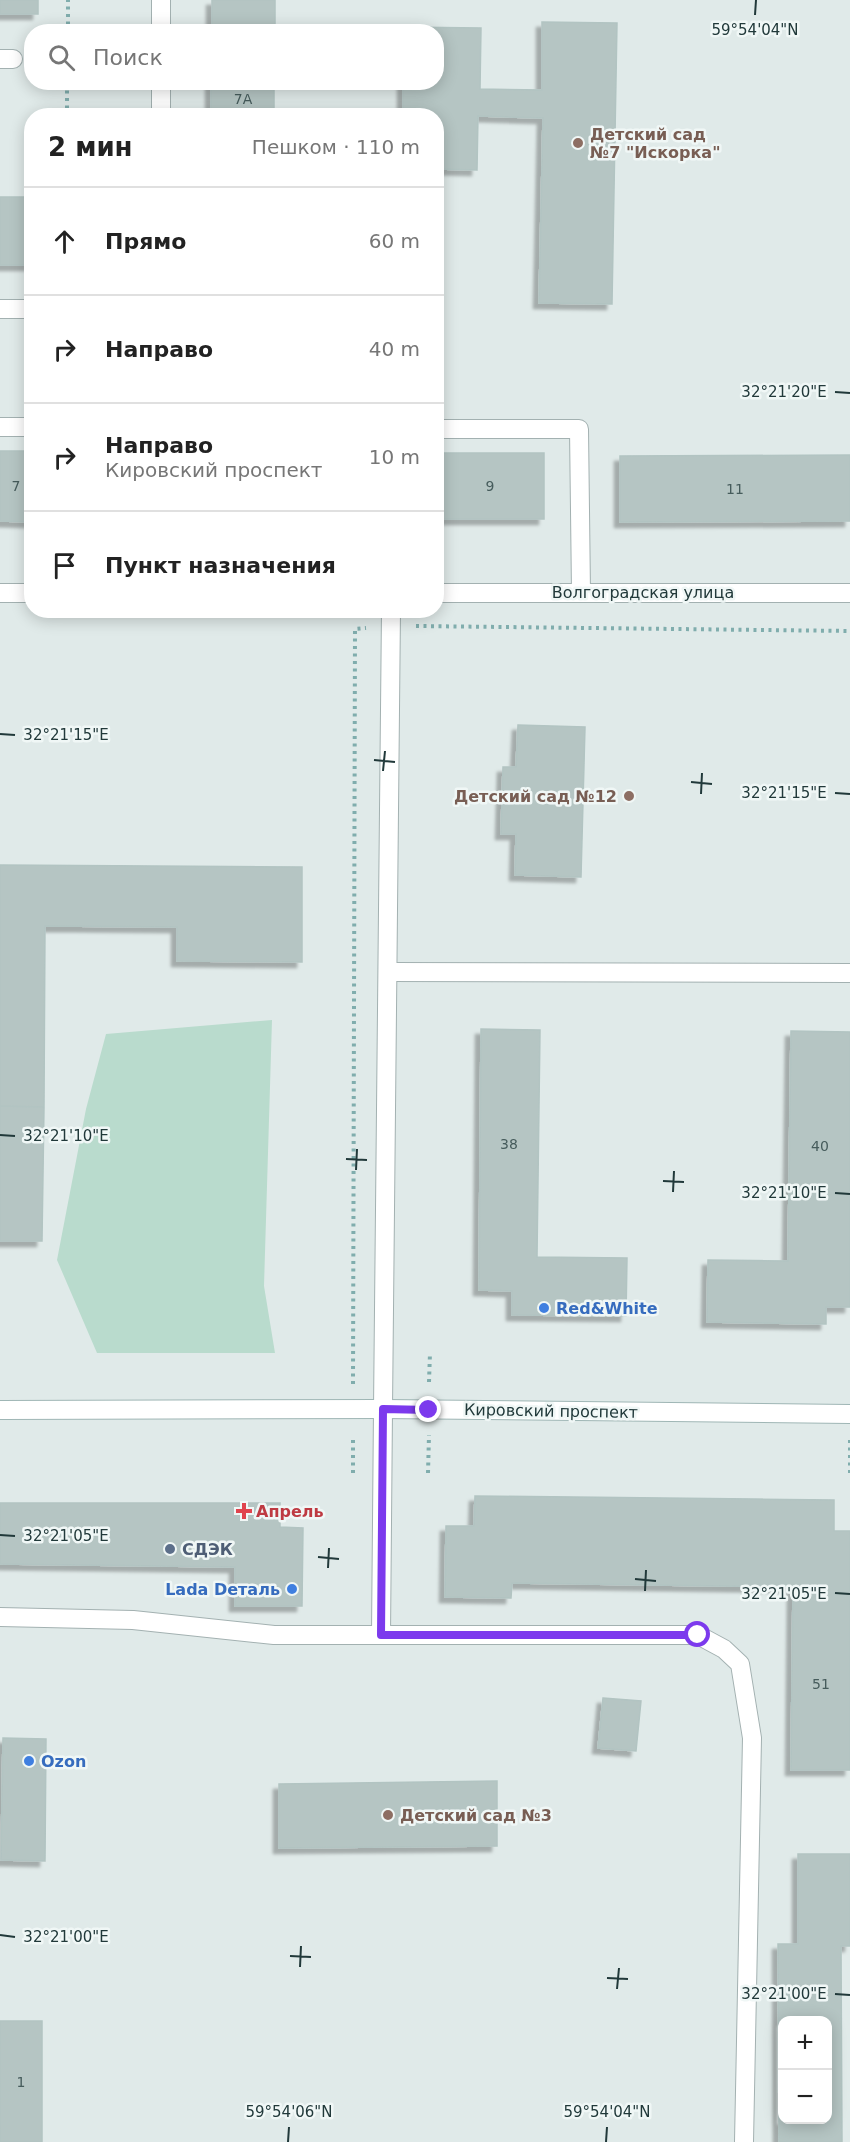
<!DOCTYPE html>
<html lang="ru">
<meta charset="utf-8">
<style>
body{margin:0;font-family:"DejaVu Sans",sans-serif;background:#f6f6f6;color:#222}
.controls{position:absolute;right:18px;bottom:18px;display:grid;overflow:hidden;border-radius:12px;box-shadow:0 3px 15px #0003}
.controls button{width:54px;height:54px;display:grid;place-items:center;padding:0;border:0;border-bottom:2px solid #e0e0e0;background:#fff;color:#222;font:30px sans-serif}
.stop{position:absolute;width:18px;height:18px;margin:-14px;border:4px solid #7c3aed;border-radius:50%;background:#fff}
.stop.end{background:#7c3aed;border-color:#fff;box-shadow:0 2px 6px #0008}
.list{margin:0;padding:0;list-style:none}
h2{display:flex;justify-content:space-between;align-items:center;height:78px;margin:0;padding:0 24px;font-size:26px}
h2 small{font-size:20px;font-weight:400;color:#767676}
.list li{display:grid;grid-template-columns:39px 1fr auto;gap:18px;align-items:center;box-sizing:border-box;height:108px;padding:0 24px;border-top:2px solid #e0e0e0}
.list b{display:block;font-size:22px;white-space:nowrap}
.list p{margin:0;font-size:20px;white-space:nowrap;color:#767676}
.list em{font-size:20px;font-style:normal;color:#767676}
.icon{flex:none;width:33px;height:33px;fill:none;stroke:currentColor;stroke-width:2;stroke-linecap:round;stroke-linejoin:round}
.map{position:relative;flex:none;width:850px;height:2142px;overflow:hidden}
.search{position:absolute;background:#fff;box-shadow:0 3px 15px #0003;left:24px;top:24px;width:420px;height:66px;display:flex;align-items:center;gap:15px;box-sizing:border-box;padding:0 21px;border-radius:24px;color:#767676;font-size:22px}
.panel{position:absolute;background:#fff;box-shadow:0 3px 15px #0003;left:24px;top:108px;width:420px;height:510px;border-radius:24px}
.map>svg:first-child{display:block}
</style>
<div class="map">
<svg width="850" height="2142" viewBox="0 0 850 2142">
<defs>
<filter id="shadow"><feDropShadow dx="-5.5" dy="5.5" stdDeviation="1.5" flood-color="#0004"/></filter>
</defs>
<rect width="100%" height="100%" fill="#e0eae9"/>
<path fill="#b9dbcd" d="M 272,1020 L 264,1286 L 275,1353 L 97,1353 L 57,1260 L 86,1109 L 106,1034 Z"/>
<path fill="#b5c5c3" stroke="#b2c4c2" stroke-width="1.5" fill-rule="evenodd" filter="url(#shadow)" d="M 0,0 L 38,0 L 38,14 L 0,14 Z
M 212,0 L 275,0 L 275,32 L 212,32 Z
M 542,22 L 617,23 L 612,304 L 539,303 L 543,118 L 478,116 L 477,170 L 436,169 L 436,116 L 403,116 L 403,82 L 436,82 L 436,32 L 404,32 L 404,27 L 481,28 L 480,89 L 542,90 Z
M 211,82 L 274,82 L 274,116 L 211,116 Z
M 0,197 L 31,197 L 31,265 L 0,265 Z
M 0,451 L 32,451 L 32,522 L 0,521 Z
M 436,453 L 544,453 L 544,519 L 436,519 Z
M 850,455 L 850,521 L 620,522 L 620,456 Z
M 518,725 L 585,727 L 581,877 L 515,875 L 516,834 L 501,834 L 503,767 L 516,767 Z
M 0,865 L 302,867 L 302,962 L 177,961 L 177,927 L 45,926 L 44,1107 L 0,1106 Z
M 481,1029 L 540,1030 L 537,1257 L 627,1258 L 626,1316 L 512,1315 L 512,1291 L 479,1290 Z
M 791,1031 L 850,1032 L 850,1307 L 826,1307 L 826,1324 L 707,1322 L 708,1260 L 788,1261 Z
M 0,1106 L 44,1107 L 42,1241 L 0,1241 Z
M 475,1496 L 834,1500 L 834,1531 L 850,1531 L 850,1770 L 791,1770 L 793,1587 L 512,1583 L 511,1598 L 445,1597 L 446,1526 L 474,1526 Z
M 0,1503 L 280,1503 L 280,1527 L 303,1528 L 302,1606 L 235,1606 L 235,1567 L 0,1564 Z
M 603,1698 L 641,1701 L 636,1751 L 598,1748 Z
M 3,1738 L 46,1739 L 45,1861 L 1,1860 Z
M 497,1781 L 497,1846 L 279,1848 L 279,1784 Z
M 798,1854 L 850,1854 L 850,1946 L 841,1946 L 842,2142 L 779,2142 L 778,1944 L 798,1944 ZM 782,2020 L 828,2020 L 828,2120 L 782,2120 Z
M 0,2021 L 42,2021 L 42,2142 L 0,2142 Z"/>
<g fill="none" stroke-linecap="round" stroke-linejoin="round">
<defs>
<path id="service" d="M 161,0 L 161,32
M 0,59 L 13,59
M 161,82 L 161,116
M 0,309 L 32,309
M 0,427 L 32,427
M 436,429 L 579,429 L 581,592
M 388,972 L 850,973
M 0,1617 L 133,1620 L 274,1635 L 698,1635 L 724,1649 L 740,1664 L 752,1738 L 744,2142
M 381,1635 L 383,1409"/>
<path id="minor" d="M 0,593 L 32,593
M 436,593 L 850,593
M 383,1409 L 391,610"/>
<path id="secondary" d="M 0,1410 L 383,1409 L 850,1414"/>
</defs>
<use href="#service" stroke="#a3b1b1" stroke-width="20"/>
<use href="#minor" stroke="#a3b1b1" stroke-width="20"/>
<use href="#secondary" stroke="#9fb6b5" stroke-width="20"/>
<path stroke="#80adad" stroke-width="4" stroke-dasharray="3 4.5" stroke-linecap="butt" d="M 68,32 L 68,0
M 67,116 L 67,82
M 416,626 L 850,631
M 429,1382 L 430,1353
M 353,1384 L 355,629 L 366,628
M 850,1440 L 850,1477
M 353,1473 L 353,1436
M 428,1473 L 429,1435"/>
<use href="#service" stroke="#fff" stroke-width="18"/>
<use href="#minor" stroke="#fff" stroke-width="18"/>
<use href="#secondary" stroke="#fff" stroke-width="18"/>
</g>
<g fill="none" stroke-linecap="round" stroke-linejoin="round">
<path stroke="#7c3aed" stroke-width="8" d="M 429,1410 L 383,1409 L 381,1635 L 698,1635"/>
</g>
<path fill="none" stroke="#21393a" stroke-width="2" d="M 755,15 L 756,0M 835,392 L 850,393M 0,734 L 15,735M 374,760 L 395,762M 383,771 L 385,751M 691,782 L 712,784M 835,793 L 850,794M 701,794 L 702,773M 0,1135 L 15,1136M 346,1159 L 367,1160M 356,1170 L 357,1149M 663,1181 L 684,1182M 673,1192 L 674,1171M 835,1193 L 850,1194M 0,1535 L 15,1536M 318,1557 L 339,1559M 328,1568 L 329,1548M 635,1579 L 656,1581M 645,1591 L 646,1570M 835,1593 L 850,1594M 0,1935 L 15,1937M 290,1956 L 311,1957M 300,1967 L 301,1946M 607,1978 L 628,1979M 617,1989 L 619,1968M 835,1994 L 850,1995M 288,2142 L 289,2127M 606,2142 L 607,2127"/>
<g fill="#8d6e63" stroke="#f0f7f6" stroke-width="2">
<circle cx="578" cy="143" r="6"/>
<circle cx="629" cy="796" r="6"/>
<circle cx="388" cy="1815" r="6"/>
</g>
<g fill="#3f7fe0" stroke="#f0f7f6" stroke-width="2">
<circle cx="544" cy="1308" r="6"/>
<circle cx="292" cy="1589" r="6"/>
<circle cx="29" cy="1761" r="6"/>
</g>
<path fill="#e0444e" stroke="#f0f7f6" stroke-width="2" d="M241 1502h6v6h6v6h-6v6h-6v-6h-6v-6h6z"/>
<circle fill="#5c6f8a" stroke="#f0f7f6" stroke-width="2" cx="170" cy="1549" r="6"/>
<g text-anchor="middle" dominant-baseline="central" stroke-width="5" stroke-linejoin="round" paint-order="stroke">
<g font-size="14" fill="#465c5c">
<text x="243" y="99">7А</text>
<text x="16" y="486">7</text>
<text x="490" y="486">9</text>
<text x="735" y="489">11</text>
<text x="509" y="1144">38</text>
<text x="820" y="1146">40</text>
<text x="821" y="1684">51</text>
<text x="21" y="2082">1</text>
</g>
<g font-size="16" font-weight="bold" fill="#785e54" stroke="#f0f7f6" text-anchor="start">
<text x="590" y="134">Детский cад<tspan x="590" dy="18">№7 "Искорка"</tspan></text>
<text x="617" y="796" text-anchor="end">Детский cад №12</text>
<text x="400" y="1815">Детский cад №3</text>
</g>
<g font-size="16" fill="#21393a" stroke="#f0f7f6">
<text x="643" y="592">Волгоградская улица</text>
<text transform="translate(551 1411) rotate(1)">Кировский проспект</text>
</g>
<g font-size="16" font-weight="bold" fill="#366cbe" stroke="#f0f7f6" text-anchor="start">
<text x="556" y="1308">Red&amp;White</text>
<text x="280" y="1589" text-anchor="end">Lada Dеталь</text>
<text x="41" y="1761">Ozon</text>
</g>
<g font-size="16" font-weight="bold" fill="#be3a42" stroke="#f0f7f6" text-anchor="start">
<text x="256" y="1511">Апрель</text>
</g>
<g font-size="16" font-weight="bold" fill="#4e5e75" stroke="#f0f7f6" text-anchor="start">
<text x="182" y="1549">СДЭК</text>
</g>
</g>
<g font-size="15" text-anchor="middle" fill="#21393a" stroke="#f0f7f6" stroke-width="5" stroke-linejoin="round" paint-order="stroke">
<text x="755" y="35">59°54'04"N</text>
<text x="784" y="397">32°21'20"E</text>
<text x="66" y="740">32°21'15"E</text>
<text x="784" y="798">32°21'15"E</text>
<text x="66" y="1141">32°21'10"E</text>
<text x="784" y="1198">32°21'10"E</text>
<text x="66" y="1541">32°21'05"E</text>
<text x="784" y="1599">32°21'05"E</text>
<text x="66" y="1942">32°21'00"E</text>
<text x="784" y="1999">32°21'00"E</text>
<text x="289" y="2117">59°54'06"N</text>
<text x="607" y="2117">59°54'04"N</text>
</g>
</svg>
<div class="controls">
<button>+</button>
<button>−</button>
</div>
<div class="stop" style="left:698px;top:1635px"></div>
<div class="stop end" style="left:429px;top:1410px"></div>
<div class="search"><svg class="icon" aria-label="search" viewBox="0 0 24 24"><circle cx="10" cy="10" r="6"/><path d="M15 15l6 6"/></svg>Поиск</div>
<section class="panel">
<h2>2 мин<small>Пешком · 110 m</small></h2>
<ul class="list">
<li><svg class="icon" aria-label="ahead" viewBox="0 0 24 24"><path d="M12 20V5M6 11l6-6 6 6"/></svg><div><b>Прямо</b></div><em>60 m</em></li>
<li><svg class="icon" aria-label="right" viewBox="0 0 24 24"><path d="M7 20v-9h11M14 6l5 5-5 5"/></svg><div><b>Направо</b></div><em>40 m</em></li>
<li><svg class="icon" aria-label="right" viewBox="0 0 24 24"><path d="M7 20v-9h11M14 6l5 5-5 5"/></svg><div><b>Направо</b><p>Кировский проспект</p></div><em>10 m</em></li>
<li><svg class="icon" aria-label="arrive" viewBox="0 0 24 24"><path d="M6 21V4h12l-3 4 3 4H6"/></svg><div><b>Пункт назначения</b></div></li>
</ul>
</section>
</div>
